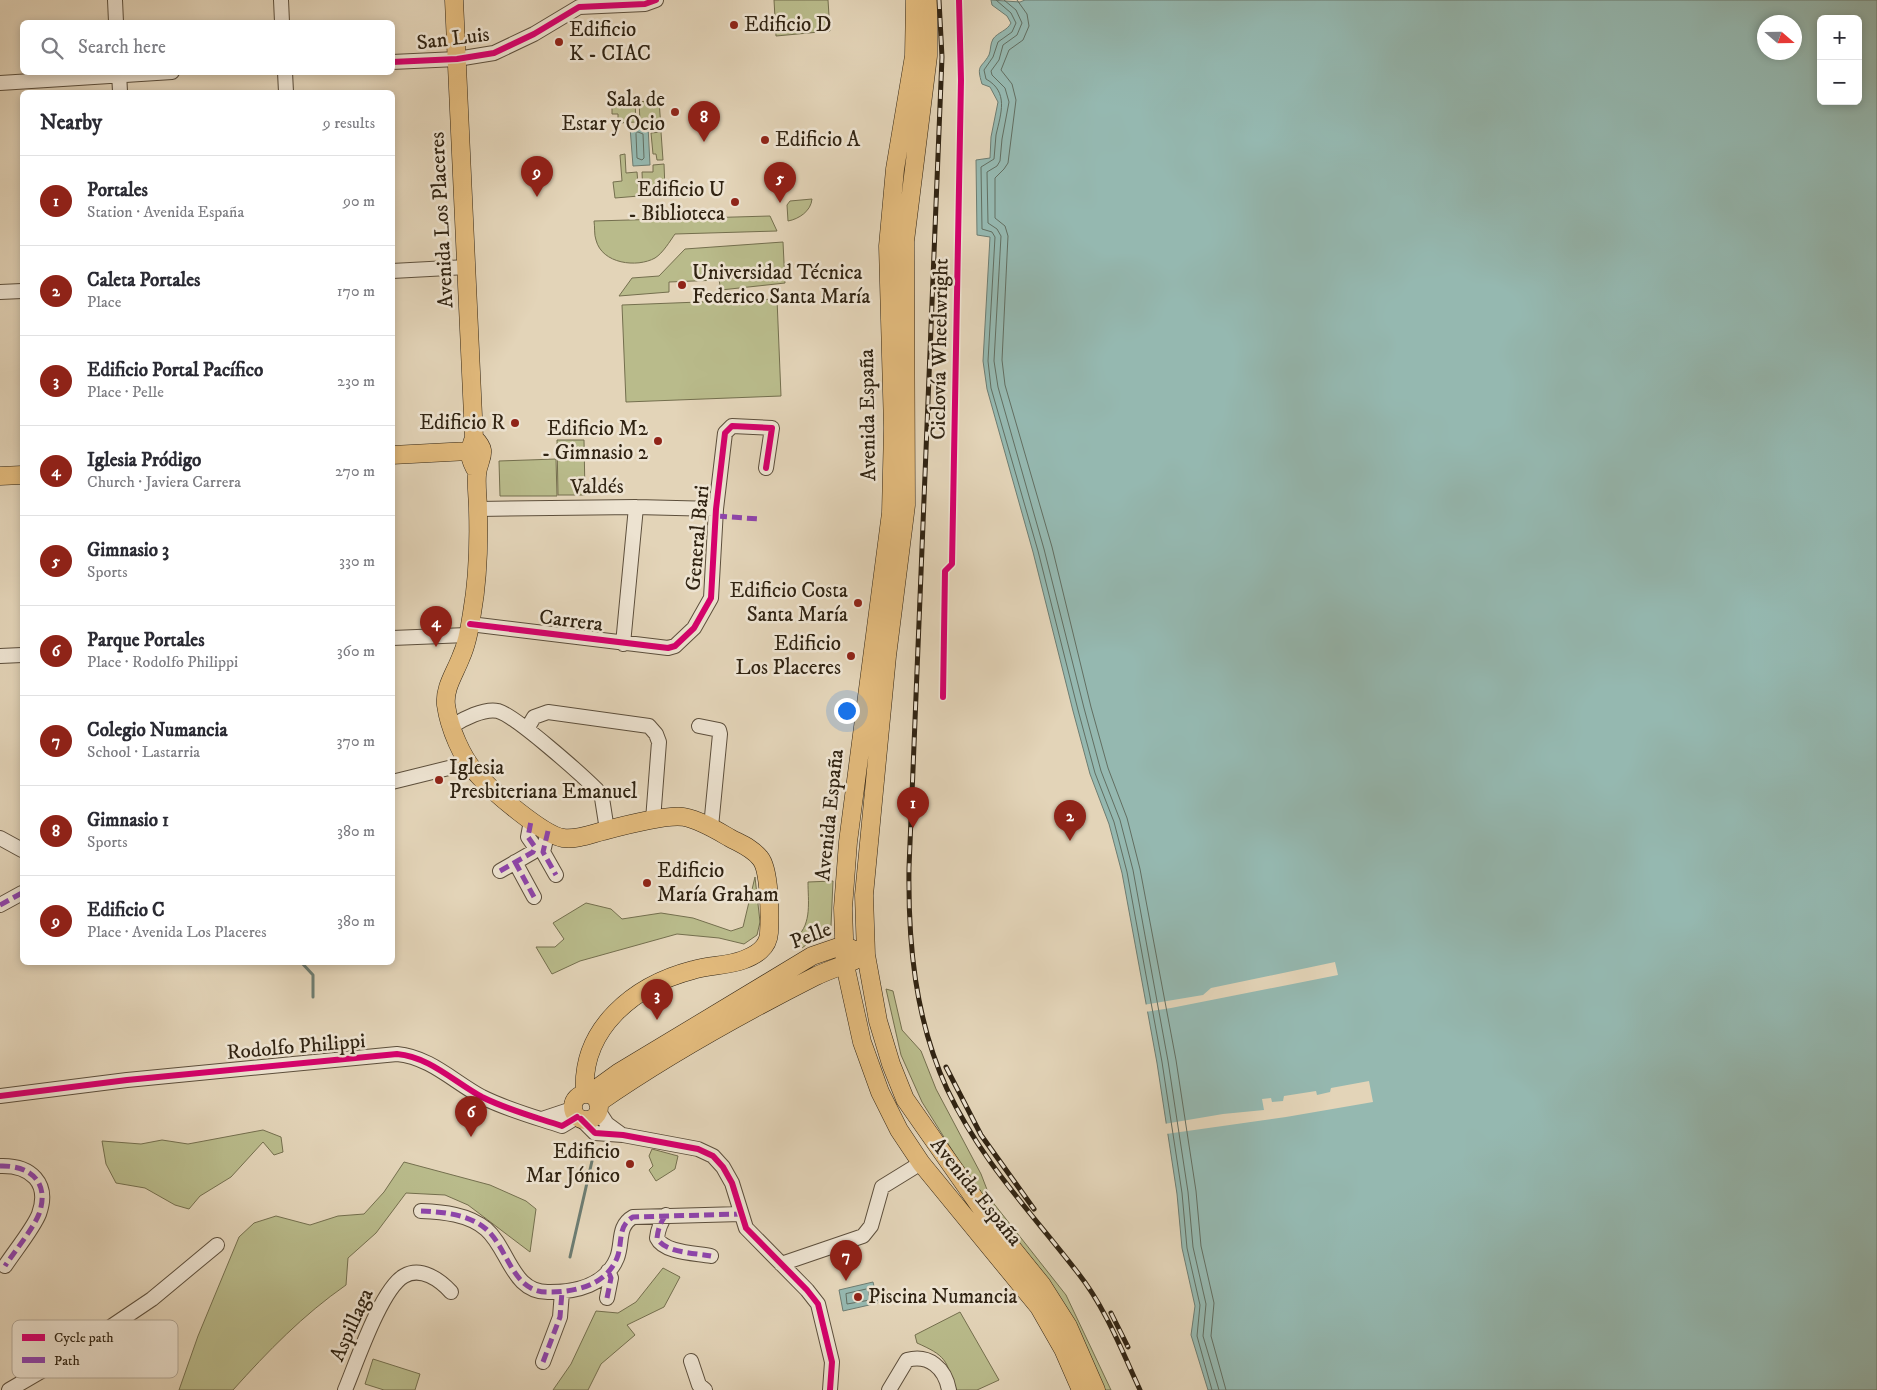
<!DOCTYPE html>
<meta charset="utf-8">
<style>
body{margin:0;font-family:"IM FELL DW Pica",serif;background:#f7f7f7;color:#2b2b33}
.controls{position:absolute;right:15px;top:15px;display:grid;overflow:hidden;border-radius:8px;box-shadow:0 2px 8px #0003}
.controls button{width:45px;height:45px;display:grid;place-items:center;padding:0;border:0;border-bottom:1px solid #e1e1e2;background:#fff;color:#2b2b33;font:25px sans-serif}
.compass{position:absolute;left:1757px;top:15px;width:45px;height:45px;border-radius:50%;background:#fff;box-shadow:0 2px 8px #0003;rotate:110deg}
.you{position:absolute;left:846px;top:710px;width:18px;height:18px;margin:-12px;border:4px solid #fff;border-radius:50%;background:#1a73e8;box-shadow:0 0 0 8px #1a73e833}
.badge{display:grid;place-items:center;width:32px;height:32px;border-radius:50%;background:#8f2418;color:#fff;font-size:16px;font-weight:700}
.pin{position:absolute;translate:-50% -41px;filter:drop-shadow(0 1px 2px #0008)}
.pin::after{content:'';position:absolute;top:26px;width:18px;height:15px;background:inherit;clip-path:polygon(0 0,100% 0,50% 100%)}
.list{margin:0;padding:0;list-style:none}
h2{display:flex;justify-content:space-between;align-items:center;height:65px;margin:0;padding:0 20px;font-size:21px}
h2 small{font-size:16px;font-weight:400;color:#7c7c81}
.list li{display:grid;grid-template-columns:32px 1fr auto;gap:15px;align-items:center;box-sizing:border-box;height:90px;padding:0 20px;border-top:1px solid #e1e1e2}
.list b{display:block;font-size:19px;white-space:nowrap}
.list p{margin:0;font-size:16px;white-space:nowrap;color:#7c7c81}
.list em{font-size:16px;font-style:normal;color:#7c7c81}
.icon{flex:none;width:28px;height:28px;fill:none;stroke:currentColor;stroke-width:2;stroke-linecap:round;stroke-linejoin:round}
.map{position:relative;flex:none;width:1877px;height:1390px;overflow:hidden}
.search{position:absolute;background:#fff;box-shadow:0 2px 8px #0003;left:20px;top:20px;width:375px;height:55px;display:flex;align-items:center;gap:12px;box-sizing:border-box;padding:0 18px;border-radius:8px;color:#7c7c81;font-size:19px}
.panel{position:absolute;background:#fff;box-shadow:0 2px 8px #0003;left:20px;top:90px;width:375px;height:875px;border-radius:8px}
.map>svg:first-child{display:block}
</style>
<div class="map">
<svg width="1877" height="1390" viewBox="0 0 1877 1390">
<rect width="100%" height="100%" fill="#e3d4b8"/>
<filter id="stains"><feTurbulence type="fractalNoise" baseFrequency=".004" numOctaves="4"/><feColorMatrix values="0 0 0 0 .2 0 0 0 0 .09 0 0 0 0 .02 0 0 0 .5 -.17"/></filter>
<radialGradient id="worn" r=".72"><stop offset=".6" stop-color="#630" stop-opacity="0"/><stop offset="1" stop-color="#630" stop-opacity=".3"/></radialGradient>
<path fill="#b9bb8b" stroke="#746f4e" d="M 774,0 L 828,0 L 830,31 L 776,36 Z
M 659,100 L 661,128 L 652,129 L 651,121 L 640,121 L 639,102 Z
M 635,102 L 636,122 L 618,123 L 618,114 L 612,114 L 612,103 Z
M 661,132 L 663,160 L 657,160 L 656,154 L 653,154 L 651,133 Z
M 625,154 L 626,173 L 637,172 L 639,196 L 615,198 L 613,182 L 622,181 L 620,155 Z
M 664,164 L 665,189 L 661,189 L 661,194 L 643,195 L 642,172 L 653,172 L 653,165 Z
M 812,199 C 811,211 799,219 788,221 L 787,205 L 790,201 Z
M 770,216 L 777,231 L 675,234 C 670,241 663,253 655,258 C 637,268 602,264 596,240 C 594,235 595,227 594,221 Z
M 783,242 L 785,283 L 721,290 L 719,280 L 669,282 L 669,292 L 619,296 L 632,278 L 659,276 L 685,249 Z
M 777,299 L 781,396 L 626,402 L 622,305 Z
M 557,440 L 584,440 L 585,495 L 558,495 Z
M 556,459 L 557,496 L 500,496 L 499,461 Z
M 755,877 L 760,922 L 757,935 L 744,944 L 719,938 L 677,934 L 580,961 L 552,974 L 536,947 L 555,947 L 564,939 L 553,923 L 586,903 L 611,909 L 622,919 L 661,913 L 693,918 L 731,931 L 743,927 Z
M 833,881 L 831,926 L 802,948 L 797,937 C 812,923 808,901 808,882 Z
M 886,989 L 893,991 L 902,1030 L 921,1051 L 936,1089 L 981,1174 L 991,1200 L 1066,1295 L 1111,1390 L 1105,1390 L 1083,1339 L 982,1198 L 922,1102 L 901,1055 Z
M 263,1130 L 281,1137 L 283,1152 L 274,1155 L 263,1142 L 231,1177 L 200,1196 L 189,1209 L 175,1205 L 145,1188 L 116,1183 L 106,1164 L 102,1141 L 141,1144 L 162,1140 L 188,1144 Z
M 652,1149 L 678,1156 L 675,1169 L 656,1181 L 649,1170 L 653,1166 L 649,1156 Z
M 404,1162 L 490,1185 L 526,1201 L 536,1209 L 530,1252 L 468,1205 L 445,1195 L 406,1193 L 376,1233 L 348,1258 L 346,1285 C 303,1315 268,1351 233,1390 L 179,1390 L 198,1336 L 239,1237 L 254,1223 L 276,1216 L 310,1225 L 338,1216 L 364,1214 L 384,1192 Z
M 663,1268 L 680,1277 L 664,1307 L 627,1325 L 635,1335 L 601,1364 L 588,1390 L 553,1390 L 571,1364 L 596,1311 L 618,1313 L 636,1302 Z
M 960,1312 L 999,1380 L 977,1390 L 953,1390 C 949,1360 944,1355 917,1343 L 915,1335 Z
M 373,1359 L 420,1374 L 415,1390 L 384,1390 L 365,1384 Z"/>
<path fill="#95b8b0" stroke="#6d7c71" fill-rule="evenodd" d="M 991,0 L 1020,2 L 1025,0 L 1877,0 L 1877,1390 L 1208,1390 L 1191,1335 L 1195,1306 L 1182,1248 L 1177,1194 L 1157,1063 L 1122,873 L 1109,824 L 1090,774 L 1073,711 L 1033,552 L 987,389 L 983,361 L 990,237 L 977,235 L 976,160 L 990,158 L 991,137 L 998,102 L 990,87 L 982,84 C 976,64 981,69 989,55 C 991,50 990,44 993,39 C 998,32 1007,31 1011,23 L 1007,16 L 992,5 ZM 1821,19 L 1858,19 L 1858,101 L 1821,101 ZM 1764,22 L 1794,22 L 1794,52 L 1764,52 Z
M 648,126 L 650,165 L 633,166 L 630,127 Z
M 873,1282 L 878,1303 L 843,1311 L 839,1290 Z"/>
<path fill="#e3d4b8" d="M 1335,962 L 1338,975 L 1171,1008 L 1145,1012 L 1143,1005 L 1203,995 L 1211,988 Z
M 1369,1081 L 1373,1102 L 1286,1117 L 1166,1134 L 1164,1124 L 1223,1114 L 1264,1110 L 1262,1099 L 1271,1098 L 1272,1102 L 1283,1101 L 1284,1096 L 1316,1091 L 1317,1095 L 1330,1092 L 1331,1088 Z"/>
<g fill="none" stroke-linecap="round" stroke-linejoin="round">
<path stroke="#626e61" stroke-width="1" d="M 996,0 L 1011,13 L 1016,23 L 1012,32 L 998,42 L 993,57 L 984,70 L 986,79 C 1009,92 1001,113 996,135 C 995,143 995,151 994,159 L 981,167 L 982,229 L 992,232 L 995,237 L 988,361 L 991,388 L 1038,551 L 1078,710 L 1095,773 L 1114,822 L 1127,872 L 1162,1062 L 1182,1193 L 1187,1248 L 1200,1305 L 1197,1336 L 1212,1390
M 1004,0 L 1016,10 L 1022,23 L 1017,35 L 1003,45 L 999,60 L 991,71 L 992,75 L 1005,88 L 1009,102 L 1002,139 L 1000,161 L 997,166 L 987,172 L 988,223 L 997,229 L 1001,236 L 994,361 L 998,387 L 1044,549 L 1084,708 L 1101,771 L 1120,820 L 1133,870 L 1168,1061 L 1188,1192 L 1193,1247 L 1206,1304 L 1203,1336 L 1219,1390
M 1017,0 L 1027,14 L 1029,26 L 1023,40 L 1009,50 L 1001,70 L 1012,84 L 1016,100 L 1008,163 L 1004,169 L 995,178 L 995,218 L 1005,226 L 1008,236 L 1002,360 L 1005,385 L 1052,547 L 1091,707 L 1108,768 L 1127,818 L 1140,869 L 1176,1060 L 1196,1191 L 1201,1246 L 1214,1303 L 1211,1336 L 1226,1390
M 638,132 L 643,134 L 644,158 L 642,160 L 637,158 L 636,134 Z
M 868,1289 L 870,1300 L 847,1304 L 846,1294 Z"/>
<path stroke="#6d7c71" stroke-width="3" d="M 301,962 L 313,975 L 313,997
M 570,1257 L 592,1161"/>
<defs>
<path id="minor" d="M 115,0 L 116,22
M 281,0 L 282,22
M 392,62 L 457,59 L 494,53 L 534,34 L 579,7 L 645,4 L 656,0
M 119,72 L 120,92
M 285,72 L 286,92
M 0,83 L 172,72
M 392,271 L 467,267
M 0,292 L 22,291
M 478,509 L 636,507 L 716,509
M 470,624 L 668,648 L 675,646 L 694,628 L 711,598 L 716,509 L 725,433 L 732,426 L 772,428 L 766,468
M 392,638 L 467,635
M 623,644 L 636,507
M 0,656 L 22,655
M 452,726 C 463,719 484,708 498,711 C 516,716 582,775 597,790 L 602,798 L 607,830
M 699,726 L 719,730 L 720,734 L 711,827
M 527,729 L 534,717 L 548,712 L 649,726 L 656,734 L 659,742 L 653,820
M 392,782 L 469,763
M 548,831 L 543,852 L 556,875
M 0,838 L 22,850
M 515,862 L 534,897
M 500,871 L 533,852 L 535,847 L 528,837 L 531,821
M 0,905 L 22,893
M 0,1096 L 127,1080 L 397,1054 C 430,1057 454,1082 482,1097 C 508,1110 535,1117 562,1126 L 577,1117
M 598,1110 L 607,1124 L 622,1135
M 542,1119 L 572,1109
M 581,1119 L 595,1133 L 623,1135 L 698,1149 L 713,1156 L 723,1167 L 732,1183 L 746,1228 L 807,1290 L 818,1304 L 832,1362 L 830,1390
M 0,1166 C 31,1165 50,1183 39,1214 C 33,1229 14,1252 5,1266
M 421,1211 C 443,1212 468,1214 486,1229 C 509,1249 512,1294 550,1292 C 576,1292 606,1285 617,1258 C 623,1243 617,1226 633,1217 L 741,1214
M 666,1215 C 660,1223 658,1229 657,1238 C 664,1253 696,1253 711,1256
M 781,1264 L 863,1236 L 871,1226 L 882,1187 L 921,1163
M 607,1298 L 611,1278 L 608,1271
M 691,1361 L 699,1385 L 705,1390
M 543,1362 L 560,1317 L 562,1292
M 9,1390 L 69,1355 L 152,1299 L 217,1245
M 345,1390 C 356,1364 381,1289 404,1276 C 421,1266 440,1280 451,1292
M 889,1390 L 907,1360 C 929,1354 945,1368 949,1390"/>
<path id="major" d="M 454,0 L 474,438 C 468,452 469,459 477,472
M 915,0 L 914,56 L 895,169 L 888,246 L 893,428 L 891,513 L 848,842 L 843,908 L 845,965 L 862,1042 L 880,1092 L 899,1130 L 921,1163 L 1039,1307 L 1063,1349 L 1081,1390
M 928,0 L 928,56 L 905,241 L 906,505 L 887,656 L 864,895 L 866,955 L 878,1021 L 891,1064 L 905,1099 L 991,1222 L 1042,1285 L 1068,1326 L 1096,1390
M 474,438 C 490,453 478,458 477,475 C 476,486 478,499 478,510 C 479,544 478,579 472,613 C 470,627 467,644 461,657 C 455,673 444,688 446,705 C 449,727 462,759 478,775 C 492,791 543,835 563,838 C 576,840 591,834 603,831 C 622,826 667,814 684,817 C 700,820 716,830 730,838 C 741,844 752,848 760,858 C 770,869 770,917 769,933 C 768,948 756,955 743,960 C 727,966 709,965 693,970 C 635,985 580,1028 585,1094
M 392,455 L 469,451
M 0,476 L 22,475
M573 1107a13 13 0 1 1 26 0a13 13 0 1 1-26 0Z
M 589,1094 L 618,1073 L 812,956 L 844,945 L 854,950
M 598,1103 C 667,1055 741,1014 816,976 C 829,970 842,966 855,960"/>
</defs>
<use href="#minor" stroke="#5d4f3c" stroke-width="16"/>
<use href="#major" stroke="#302312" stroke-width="19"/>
<use href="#minor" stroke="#ede3d1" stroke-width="14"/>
<use href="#major" stroke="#e2ba7c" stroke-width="18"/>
<defs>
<path id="rail" d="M 939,0 L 942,57 L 909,868 C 908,943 915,1019 947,1089 C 981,1161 1031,1212 1078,1273 C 1105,1307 1122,1351 1140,1390
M 946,1067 L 981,1135 L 1034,1209
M 1111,1313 L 1128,1347"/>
</defs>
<use href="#rail" stroke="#302312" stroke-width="5"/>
<use href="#rail" stroke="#ede3d1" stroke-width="3" stroke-dasharray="9" stroke-linecap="butt"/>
<path stroke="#8e44ad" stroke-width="5" stroke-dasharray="10 5" stroke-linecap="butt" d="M 717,516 L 759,519
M 548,831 L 543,852 L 556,875
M 515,862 L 534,897
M 500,871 L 533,852 L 535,847 L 528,837 L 531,821
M 0,905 L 22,893
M 0,1166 C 31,1165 50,1183 39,1214 C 33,1229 14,1252 5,1266
M 421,1211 C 443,1212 468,1214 486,1229 C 509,1249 512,1294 550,1292 C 576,1292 606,1285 617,1258 C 623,1243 617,1226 633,1217 L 741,1214
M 666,1215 C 660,1223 658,1229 657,1238 C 664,1253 696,1253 711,1256
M 607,1298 L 611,1278 L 608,1271
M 543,1362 L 560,1317 L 562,1292"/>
<defs>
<path id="cycleway" d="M 392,62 L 457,59 L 494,53 L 534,34 L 579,7 L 645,4 L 656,0
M 470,624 L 668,648 L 675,646 L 694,628 L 711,598 L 716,509 L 725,433 L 732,426 L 772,428 L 766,468
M 943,697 L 945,571 L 952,564 L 961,80 L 959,0
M 0,1096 L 127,1080 L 397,1054 C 430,1057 454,1082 482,1097 C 508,1110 535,1117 562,1126 L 577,1117
M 581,1119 L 595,1133 L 623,1135 L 698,1149 L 713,1156 L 723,1167 L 732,1183 L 746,1228 L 807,1290 L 818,1304 L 832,1362 L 830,1390"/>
</defs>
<use href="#cycleway" stroke="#ede3d1" stroke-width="9"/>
<use href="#cycleway" stroke="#d6006c" stroke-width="6"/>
</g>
<g fill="#8f2418" stroke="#ede3d1" stroke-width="2">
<circle cx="734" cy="25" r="5"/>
<circle cx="559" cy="42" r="5"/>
<circle cx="675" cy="112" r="5"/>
<circle cx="765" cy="140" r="5"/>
<circle cx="735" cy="202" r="5"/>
<circle cx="682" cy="285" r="5"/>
<circle cx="515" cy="423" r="5"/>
<circle cx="658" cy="441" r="5"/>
<circle cx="858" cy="603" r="5"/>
<circle cx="851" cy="656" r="5"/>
<circle cx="439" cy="780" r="5"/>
<circle cx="647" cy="883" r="5"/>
<circle cx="630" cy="1164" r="5"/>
<circle cx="858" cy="1297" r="5"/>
</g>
<g text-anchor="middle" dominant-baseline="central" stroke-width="5" stroke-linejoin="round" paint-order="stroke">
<g font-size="21" fill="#302312" stroke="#ede3d1" text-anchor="start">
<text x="744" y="25">Edificio D</text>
<text x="569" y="30">Edificio<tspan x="569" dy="24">K - CIAC</tspan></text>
<text x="665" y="100" text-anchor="end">Sala de<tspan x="665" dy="24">Estar y Ocio</tspan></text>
<text x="775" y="140">Edificio A</text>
<text x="725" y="190" text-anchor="end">Edificio U<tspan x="725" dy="24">- Biblioteca</tspan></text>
<text x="692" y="273">Universidad Técnica<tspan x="692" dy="24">Federico Santa María</tspan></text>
<text x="505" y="423" text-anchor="end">Edificio R</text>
<text x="648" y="429" text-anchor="end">Edificio M2<tspan x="648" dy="24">- Gimnasio 2</tspan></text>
<text x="848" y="591" text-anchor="end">Edificio Costa<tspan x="848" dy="24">Santa María</tspan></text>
<text x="841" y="644" text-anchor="end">Edificio<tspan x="841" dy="24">Los Placeres</tspan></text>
<text x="449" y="768">Iglesia<tspan x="449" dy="24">Presbiteriana Emanuel</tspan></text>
<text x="657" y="871">Edificio<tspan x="657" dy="24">María Graham</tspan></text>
<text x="620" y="1152" text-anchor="end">Edificio<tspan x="620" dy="24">Mar Jónico</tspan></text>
<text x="868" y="1297">Piscina Numancia</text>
</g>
<g font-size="21" fill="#302312" stroke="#ede3d1">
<text transform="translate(453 39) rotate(-7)">San Luis</text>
<text transform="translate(442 220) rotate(-93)">Avenida Los Placeres</text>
<text transform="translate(940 349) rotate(-89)">Ciclovía Wheelwright</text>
<text transform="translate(868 415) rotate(-91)">Avenida España</text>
<text transform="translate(597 487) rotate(-1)">Valdés</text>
<text transform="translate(698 538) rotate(-85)">General Bari</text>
<text transform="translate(571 621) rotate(7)">Carrera</text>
<text transform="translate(830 815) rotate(-84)">Avenida España</text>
<text transform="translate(811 936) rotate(-21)">Pelle</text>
<text transform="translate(296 1047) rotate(-5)">Rodolfo Philippi</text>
<text transform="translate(976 1192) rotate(51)">Avenida España</text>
<text transform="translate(352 1325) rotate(-66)">Aspillaga</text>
</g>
</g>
<rect x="12" y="1320" width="166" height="58" rx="8" fill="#ede3d1" stroke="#b4a998" stroke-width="1"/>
<rect x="22" y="1334" width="23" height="7" fill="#d6006c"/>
<rect x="22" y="1357" width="23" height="6" fill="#8e44ad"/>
<g font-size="14" fill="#302312">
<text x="54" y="1342">Cycle path</text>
<text x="54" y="1365">Path</text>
</g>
<rect width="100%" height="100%" filter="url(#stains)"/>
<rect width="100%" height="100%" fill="url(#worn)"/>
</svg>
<div class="controls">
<button>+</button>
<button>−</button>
</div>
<svg class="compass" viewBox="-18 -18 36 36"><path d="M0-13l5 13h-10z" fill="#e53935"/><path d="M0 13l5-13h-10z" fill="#7c7c81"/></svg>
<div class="you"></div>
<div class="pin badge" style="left:913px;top:828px">1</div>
<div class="pin badge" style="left:1070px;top:841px">2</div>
<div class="pin badge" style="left:657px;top:1020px">3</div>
<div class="pin badge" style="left:436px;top:647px">4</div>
<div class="pin badge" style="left:780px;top:203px">5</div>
<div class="pin badge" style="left:471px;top:1137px">6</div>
<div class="pin badge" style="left:846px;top:1281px">7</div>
<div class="pin badge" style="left:704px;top:142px">8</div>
<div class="pin badge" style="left:537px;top:197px">9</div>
<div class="search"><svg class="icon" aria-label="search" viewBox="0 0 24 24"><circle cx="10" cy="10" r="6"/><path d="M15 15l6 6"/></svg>Search here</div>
<section class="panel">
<h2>Nearby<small>9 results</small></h2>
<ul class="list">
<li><span class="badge">1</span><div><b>Portales</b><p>Station · Avenida España</p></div><em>90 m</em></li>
<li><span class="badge">2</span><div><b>Caleta Portales</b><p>Place</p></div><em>170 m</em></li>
<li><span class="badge">3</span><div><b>Edificio Portal Pacífico</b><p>Place · Pelle</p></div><em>230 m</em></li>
<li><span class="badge">4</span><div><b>Iglesia Pródigo</b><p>Church · Javiera Carrera</p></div><em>270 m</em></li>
<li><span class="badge">5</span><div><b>Gimnasio 3</b><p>Sports</p></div><em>330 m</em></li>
<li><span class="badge">6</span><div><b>Parque Portales</b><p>Place · Rodolfo Philippi</p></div><em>360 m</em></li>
<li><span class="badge">7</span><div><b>Colegio Numancia</b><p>School · Lastarria</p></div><em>370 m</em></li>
<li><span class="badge">8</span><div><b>Gimnasio 1</b><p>Sports</p></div><em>380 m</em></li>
<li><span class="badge">9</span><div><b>Edificio C</b><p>Place · Avenida Los Placeres</p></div><em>380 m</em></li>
</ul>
</section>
</div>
